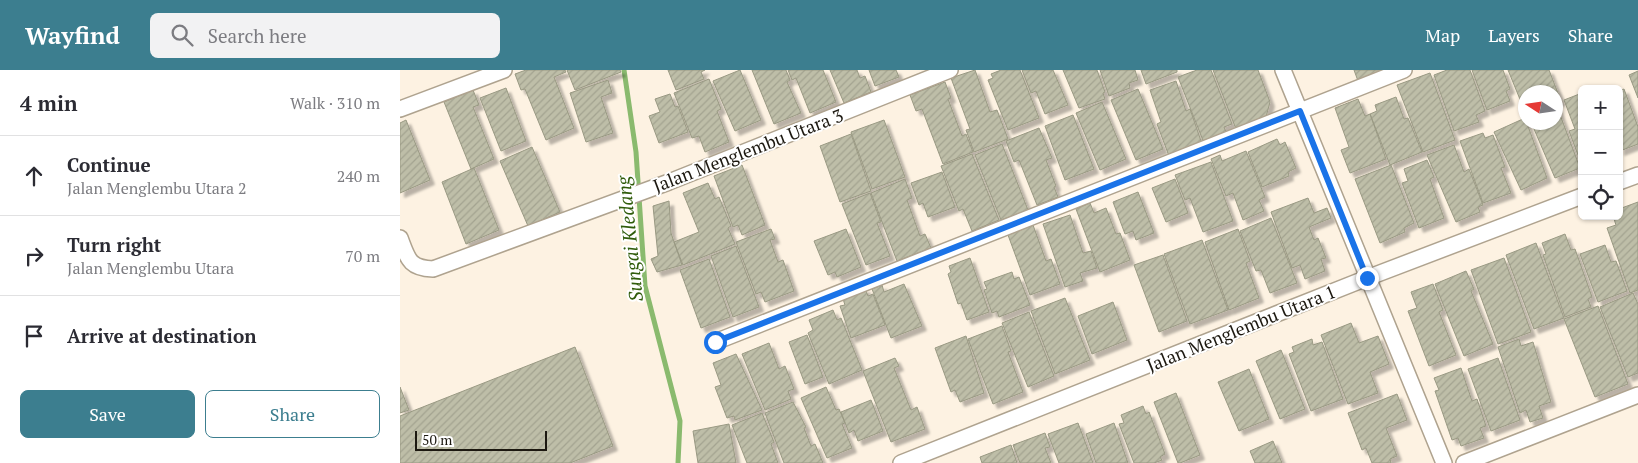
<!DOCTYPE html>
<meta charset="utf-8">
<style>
body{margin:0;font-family:"PT Serif",serif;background:#f2f2f3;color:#2b2b33}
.controls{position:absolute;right:15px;top:15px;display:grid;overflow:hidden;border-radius:8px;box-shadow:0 1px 4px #0004}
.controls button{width:45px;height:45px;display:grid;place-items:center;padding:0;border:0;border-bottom:1px solid #e1e1e2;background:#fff;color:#2b2b33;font:25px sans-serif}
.compass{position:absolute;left:1118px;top:15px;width:45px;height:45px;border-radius:50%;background:#fff;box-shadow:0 1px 4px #0004;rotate:282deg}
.scale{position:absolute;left:15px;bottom:12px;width:132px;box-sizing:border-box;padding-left:5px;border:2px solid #1c1810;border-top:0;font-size:14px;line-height:18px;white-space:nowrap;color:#1c1810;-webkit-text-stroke:4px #fff;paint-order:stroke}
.stop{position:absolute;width:15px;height:15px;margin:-11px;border:4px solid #1a73e8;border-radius:50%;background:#fff}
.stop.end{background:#1a73e8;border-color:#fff;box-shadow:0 1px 5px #0008}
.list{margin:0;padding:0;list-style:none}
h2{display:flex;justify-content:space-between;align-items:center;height:65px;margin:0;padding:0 20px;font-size:21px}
h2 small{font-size:16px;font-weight:400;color:#7c7c81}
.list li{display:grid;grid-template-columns:32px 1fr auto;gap:15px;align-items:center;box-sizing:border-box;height:80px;padding:0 20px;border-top:1px solid #e1e1e2}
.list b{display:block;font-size:19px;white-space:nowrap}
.list p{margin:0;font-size:16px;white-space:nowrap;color:#7c7c81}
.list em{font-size:16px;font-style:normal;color:#7c7c81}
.actions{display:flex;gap:10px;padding:15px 20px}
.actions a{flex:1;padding:11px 0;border:1px solid #3c7e8f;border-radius:8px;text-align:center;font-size:18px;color:#3c7e8f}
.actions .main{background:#3c7e8f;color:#fff}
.icon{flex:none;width:28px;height:28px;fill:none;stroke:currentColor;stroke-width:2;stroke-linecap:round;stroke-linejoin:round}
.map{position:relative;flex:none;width:1238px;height:393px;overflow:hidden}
header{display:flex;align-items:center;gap:30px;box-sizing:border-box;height:70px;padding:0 25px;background:#3c7e8f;color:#fff}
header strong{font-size:24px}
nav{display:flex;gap:28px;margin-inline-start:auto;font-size:18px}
.search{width:350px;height:45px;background:#f2f2f3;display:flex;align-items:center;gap:12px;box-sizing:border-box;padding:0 18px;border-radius:8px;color:#7c7c81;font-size:19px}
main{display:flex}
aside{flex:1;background:#fff}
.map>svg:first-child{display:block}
</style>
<header>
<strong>Wayfind</strong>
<div class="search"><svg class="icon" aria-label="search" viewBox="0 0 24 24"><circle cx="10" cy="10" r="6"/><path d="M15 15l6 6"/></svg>Search here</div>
<nav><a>Map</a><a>Layers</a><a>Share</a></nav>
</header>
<main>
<aside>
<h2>4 min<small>Walk · 310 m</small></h2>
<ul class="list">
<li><svg class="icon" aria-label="ahead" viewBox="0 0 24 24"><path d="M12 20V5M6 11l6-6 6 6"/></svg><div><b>Continue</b><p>Jalan Menglembu Utara 2</p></div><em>240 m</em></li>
<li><svg class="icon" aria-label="right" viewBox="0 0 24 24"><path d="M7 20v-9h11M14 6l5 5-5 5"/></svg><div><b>Turn right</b><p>Jalan Menglembu Utara</p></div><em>70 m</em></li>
<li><svg class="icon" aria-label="arrive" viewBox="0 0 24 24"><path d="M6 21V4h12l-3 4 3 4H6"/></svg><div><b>Arrive at destination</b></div></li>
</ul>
<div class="actions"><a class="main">Save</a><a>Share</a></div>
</aside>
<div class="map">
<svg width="1238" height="393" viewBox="0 0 1238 393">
<defs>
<pattern id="building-hatch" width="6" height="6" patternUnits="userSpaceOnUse" patternTransform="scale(1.25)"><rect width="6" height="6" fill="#bebea8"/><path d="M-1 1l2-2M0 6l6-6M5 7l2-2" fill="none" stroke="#a3a390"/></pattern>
<filter id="shadow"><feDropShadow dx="4.5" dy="4.5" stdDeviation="1" flood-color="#0004"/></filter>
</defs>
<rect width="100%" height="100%" fill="#fdf2e2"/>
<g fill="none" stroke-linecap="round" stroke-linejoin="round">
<path stroke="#8aba6e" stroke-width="5" d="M 224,0 L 236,82 L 245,216 L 280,351 L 278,393"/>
</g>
<path fill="url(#building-hatch)" stroke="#999983" filter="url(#shadow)" d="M 126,0 L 165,0 L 166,2 L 154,7 L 174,58 L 146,70 L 125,19 L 121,20 L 115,4 Z
M 167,0 L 220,0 L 221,2 L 175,20 Z
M 268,0 L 305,0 L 301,2 L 304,9 L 276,20 Z
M 340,0 L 361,50 L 335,61 L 313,11 Z
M 352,0 L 386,0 L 390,10 L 387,12 L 401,43 L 374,54 Z
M 388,0 L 423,0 L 436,32 L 410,43 L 396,8 L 392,10 Z
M 430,0 L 457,0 L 460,8 L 465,6 L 471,22 L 444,33 Z
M 469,0 L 496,0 L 499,7 L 475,16 Z
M 575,0 L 590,42 L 597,40 L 608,69 L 574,82 L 566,60 L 570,59 L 551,8 Z
M 601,0 L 620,0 L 639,48 L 608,60 L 588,10 L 593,8 L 591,4 Z
M 622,0 L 653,0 L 668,35 L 645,44 L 636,21 L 631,23 Z
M 663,0 L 697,0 L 705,22 L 703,23 L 705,29 L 679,38 Z
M 700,0 L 735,0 L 738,10 L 729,13 L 730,18 L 709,26 Z
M 741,0 L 777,0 L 777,2 L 746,14 Z
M 797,0 L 811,0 L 832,54 L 824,57 L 827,64 L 804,73 L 778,7 Z
M 813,0 L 858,0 L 870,32 L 866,47 L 836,59 Z
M 954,0 L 985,0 L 958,11 Z
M 1047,0 L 1070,0 L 1085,41 L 1076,45 L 1079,52 L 1054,61 L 1034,5 Z
M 1072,0 L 1103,0 L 1110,19 L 1106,21 L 1110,31 L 1087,40 Z
M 1108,0 L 1149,0 L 1161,31 L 1156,33 L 1156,22 L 1126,22 L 1126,44 Z
M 1238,1 L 1238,28 L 1229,5 Z
M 1030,3 L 1055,70 L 1023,82 L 997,15 Z
M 309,9 L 321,39 L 317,41 L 329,72 L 305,82 L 299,66 L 292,68 L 274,23 Z
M 208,10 L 212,23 L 201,27 L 213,63 L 186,72 L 170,23 Z
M 776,11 L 786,41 L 790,39 L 802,74 L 769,86 L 757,54 L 761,52 L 750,20 Z
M 545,12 L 551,28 L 548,29 L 562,66 L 566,64 L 573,82 L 543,94 L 522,39 L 516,41 L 510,25 Z
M 106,18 L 126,71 L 101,81 L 80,28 Z
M 738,19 L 763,79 L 736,90 L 711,30 Z
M 1224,19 L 1238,57 L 1238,74 L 1220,81 L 1219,21 Z
M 73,20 L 79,35 L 73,37 L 94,89 L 71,99 L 44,32 Z
M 1182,23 L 1182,93 L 1181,93 L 1169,61 L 1175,59 L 1164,30 Z
M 270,24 L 275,37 L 278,36 L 288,62 L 259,73 L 249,46 L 260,42 L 255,29 Z
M 996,27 L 1004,49 L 1008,48 L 1022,82 L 990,95 L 970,44 L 977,41 L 975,35 Z
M 958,29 L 965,46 L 970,44 L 986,89 L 950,103 L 941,80 L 949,77 L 935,38 Z
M 702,32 L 726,89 L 700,100 L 676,43 Z
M 1156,34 L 1180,98 L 1155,108 L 1131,52 L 1156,52 Z
M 673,45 L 694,99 L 665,110 L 645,56 Z
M 1125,48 L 1147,108 L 1121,120 L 1094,62 Z
M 6,50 L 30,110 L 0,123 L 0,53 Z
M 484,50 L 505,107 L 472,119 L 451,62 Z
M 639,58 L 652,88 L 646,90 L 656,116 L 654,117 L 658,127 L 637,135 L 619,90 L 614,92 L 606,71 Z
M 1083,63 L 1085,68 L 1093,65 L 1105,97 L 1101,98 L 1111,123 L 1083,133 L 1060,71 Z
M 451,64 L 471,121 L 440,132 L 420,76 Z
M 877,69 L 880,75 L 885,72 L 896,98 L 888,102 L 889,106 L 862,117 L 848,82 Z
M 602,74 L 628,140 L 601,150 L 575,85 Z
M 1054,75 L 1064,102 L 1069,99 L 1083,135 L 1078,137 L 1080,142 L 1056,152 L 1027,85 Z
M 132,77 L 160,142 L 128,156 L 100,91 Z
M 846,81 L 865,127 L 859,130 L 864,141 L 843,150 L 833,123 L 826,126 L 811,89 L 820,85 L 822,91 Z
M 572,84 L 599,150 L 572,161 L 563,139 L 559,141 L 541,96 Z
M 1027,90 L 1034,107 L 1030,109 L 1044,148 L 1019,158 L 1002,113 L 1008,111 L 1004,99 Z
M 811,92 L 833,151 L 803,162 L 790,128 L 785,130 L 775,105 Z
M 342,95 L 365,155 L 342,165 L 338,155 L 333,157 L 314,106 Z
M 991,95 L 1014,153 L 1004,158 L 1005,162 L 980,173 L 955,109 Z
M 74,98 L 99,160 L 66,174 L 42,112 Z
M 542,102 L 555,137 L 528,147 L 523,133 L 519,135 L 511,113 Z
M 505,109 L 512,128 L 507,130 L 520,166 L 525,164 L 531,178 L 497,191 L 471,123 Z
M 775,109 L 788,143 L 766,152 L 752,118 Z
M 308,113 L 315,129 L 319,127 L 331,156 L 328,158 L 335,174 L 283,195 L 274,172 L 299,162 L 283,123 Z
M 738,122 L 754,163 L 736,170 L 733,161 L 725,164 L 713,132 Z
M 470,123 L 481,152 L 477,153 L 490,186 L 466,195 L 442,134 Z
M 908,128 L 914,143 L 927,138 L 931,148 L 909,157 L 914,170 L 918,168 L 926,188 L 921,189 L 925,201 L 905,209 L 900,195 L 892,198 L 871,142 Z
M 269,131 L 271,163 L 282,195 L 257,202 L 251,189 L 258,186 L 253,136 Z
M 1238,132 L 1238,220 L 1230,223 L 1207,158 L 1216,155 L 1213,146 L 1219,146 L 1219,139 Z
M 690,133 L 694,143 L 706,138 L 716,164 L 720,163 L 730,190 L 700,202 L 676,139 Z
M 670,145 L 683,183 L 691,181 L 697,198 L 680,203 L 683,211 L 665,217 L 643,154 Z
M 871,148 L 897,213 L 870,223 L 861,200 L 856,201 L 840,161 Z
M 633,155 L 646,191 L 651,189 L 660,214 L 630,225 L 608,165 Z
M 371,159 L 375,169 L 370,170 L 378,192 L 383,190 L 394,221 L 365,232 L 361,222 L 356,224 L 336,172 Z
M 446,159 L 461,197 L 437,207 L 435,202 L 428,205 L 414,171 Z
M 838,159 L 850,191 L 846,193 L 859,228 L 829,240 L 805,172 Z
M 1165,164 L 1171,180 L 1175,179 L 1192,227 L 1188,229 L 1191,237 L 1165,247 L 1143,185 L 1146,184 L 1142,173 Z
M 802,170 L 828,240 L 790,254 L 764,184 Z
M 1136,173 L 1164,248 L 1134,259 L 1106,185 Z
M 1205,175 L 1211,192 L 1216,191 L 1227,221 L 1198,232 L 1180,184 Z
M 336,176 L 359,237 L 333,247 L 311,186 Z
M 763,185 L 787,251 L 759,262 L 734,195 Z
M 570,188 L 589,242 L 567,250 L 561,233 L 558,234 L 548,204 L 551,202 L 549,196 Z
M 1104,188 L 1131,262 L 1098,274 L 1071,200 Z
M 309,189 L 330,247 L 301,258 L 280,200 Z
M 1066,201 L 1074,219 L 1071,221 L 1093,274 L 1064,286 L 1035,214 Z
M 612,202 L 614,209 L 619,207 L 630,235 L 599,247 L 597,241 L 592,243 L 584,220 L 587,219 L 584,212 Z
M 504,214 L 522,256 L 491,268 L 472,219 L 482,215 L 484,222 Z
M 1033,214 L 1043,240 L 1039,242 L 1056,285 L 1029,296 L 1008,241 L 1017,238 L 1011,222 Z
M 465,218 L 468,226 L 473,224 L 485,255 L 451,268 L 440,236 L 445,235 L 442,226 Z
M 1233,223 L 1238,234 L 1238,303 L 1228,307 L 1200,237 Z
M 665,228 L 690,290 L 655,304 L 631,241 Z
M 713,232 L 727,270 L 692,284 L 678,246 Z
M 1198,236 L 1228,314 L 1195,327 L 1164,249 Z
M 433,240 L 437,250 L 441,248 L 462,300 L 429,314 L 408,263 L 413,260 L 409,250 Z
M 629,242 L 654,306 L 628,317 L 602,253 Z
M 951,253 L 959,273 L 978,266 L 989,294 L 970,302 L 978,323 L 948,334 L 921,265 Z
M 602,256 L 611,281 L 608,282 L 623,322 L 593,334 L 568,269 Z
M 407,265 L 423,307 L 405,314 L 389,272 Z
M 566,266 L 584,323 L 560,332 L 555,320 L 551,322 L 535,278 Z
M 912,269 L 913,275 L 922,272 L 943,329 L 911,341 L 889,284 L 894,282 L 892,277 Z
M 1119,269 L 1121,276 L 1133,272 L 1151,332 L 1139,336 L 1143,348 L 1130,352 L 1126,340 L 1120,343 L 1098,277 Z
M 369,273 L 379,299 L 385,296 L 394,319 L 388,321 L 391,329 L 365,340 L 342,284 Z
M 175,277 L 213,376 L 170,393 L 0,393 L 0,346 Z
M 881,280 L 905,339 L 880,349 L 856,291 Z
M 336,284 L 362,340 L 335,350 L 334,346 L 327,348 L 315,317 L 321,315 L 313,293 Z
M 495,288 L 499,296 L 494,298 L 511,340 L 517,337 L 525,359 L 491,372 L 463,301 Z
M 1098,288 L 1120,350 L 1091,361 L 1068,299 Z
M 1061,298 L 1072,331 L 1077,329 L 1086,356 L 1080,358 L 1084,368 L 1061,376 L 1058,368 L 1052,370 L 1035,321 L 1039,320 L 1034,308 Z
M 849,299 L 869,349 L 839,361 L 818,312 Z
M 0,317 L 9,340 L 0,343 Z
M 426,317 L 436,340 L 439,339 L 445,353 L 442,354 L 452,378 L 427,388 L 401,328 Z
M 776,323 L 800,385 L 780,393 L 778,393 L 754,332 Z
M 997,324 L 1007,350 L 986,358 L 997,386 L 990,389 L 991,393 L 972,393 L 966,378 L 962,380 L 948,343 Z
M 471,330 L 483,361 L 458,371 L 454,360 L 449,363 L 441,342 Z
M 393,332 L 406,357 L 404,358 L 411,376 L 415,374 L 423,393 L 384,393 L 365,343 Z
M 743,336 L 746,344 L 749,342 L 765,384 L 760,387 L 762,390 L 754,393 L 734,393 L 719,354 L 724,353 L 721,345 Z
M 362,343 L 374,372 L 371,374 L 378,393 L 347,393 L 332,355 Z
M 678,353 L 693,393 L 659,393 L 648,364 Z
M 714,353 L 728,393 L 696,393 L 686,364 Z
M 329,354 L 336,393 L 298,393 L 293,361 Z
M 645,363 L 650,377 L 645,378 L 651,393 L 620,393 L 613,375 Z
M 873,371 L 882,393 L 855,393 L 850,381 Z
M 611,375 L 617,393 L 582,393 L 580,387 Z"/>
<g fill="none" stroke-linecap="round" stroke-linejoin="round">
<defs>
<path id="street" d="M 883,0 L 1044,393
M 0,39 L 104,0
M 1219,112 L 1238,105
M 0,168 C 8,189 9,198 33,199 L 269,112 L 550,0
M 315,272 L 1004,0
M 501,393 L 967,208 L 1182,126
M 1064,393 L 1238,325"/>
</defs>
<use href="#street" stroke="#afa38f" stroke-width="18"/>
<use href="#street" stroke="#fff" stroke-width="15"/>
</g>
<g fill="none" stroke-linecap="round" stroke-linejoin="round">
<path stroke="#1a73e8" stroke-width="6" d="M 315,272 L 900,41 L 967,208"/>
</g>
<g text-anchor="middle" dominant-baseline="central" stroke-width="4" stroke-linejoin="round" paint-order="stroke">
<g font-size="18" fill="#1c1810" stroke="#fff">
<text transform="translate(348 80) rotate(-21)">Jalan Menglembu Utara 3</text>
<text transform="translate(841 258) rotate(-22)">Jalan Menglembu Utara 1</text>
</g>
<g font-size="19" font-style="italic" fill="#305c0b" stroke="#fff">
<text transform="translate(229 169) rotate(-96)">Sungai Kledang</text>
</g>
</g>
</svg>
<div class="controls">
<button>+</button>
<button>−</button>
<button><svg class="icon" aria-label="locate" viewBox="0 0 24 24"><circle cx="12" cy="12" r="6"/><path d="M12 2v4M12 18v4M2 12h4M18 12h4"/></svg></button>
</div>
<svg class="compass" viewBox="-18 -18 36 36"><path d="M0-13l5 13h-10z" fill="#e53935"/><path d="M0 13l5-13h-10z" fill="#7c7c81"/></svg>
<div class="scale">50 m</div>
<div class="stop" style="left:315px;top:272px"></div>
<div class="stop end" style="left:967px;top:208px"></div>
</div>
</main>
